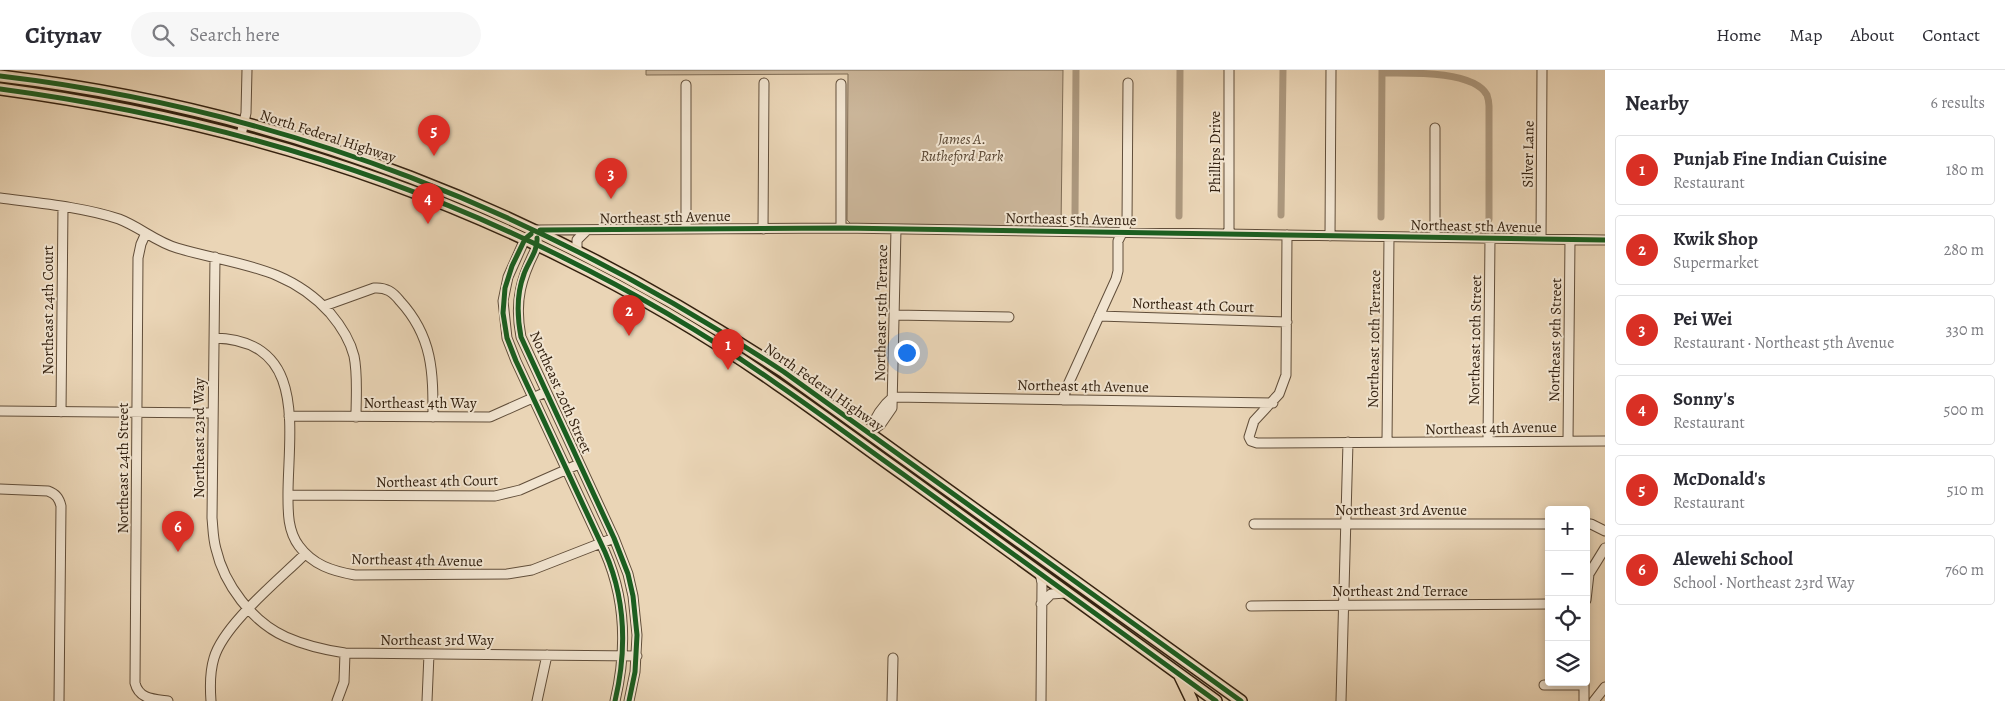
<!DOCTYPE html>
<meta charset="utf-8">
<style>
body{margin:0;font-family:Alegreya,serif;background:#f7f7f7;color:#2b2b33}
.controls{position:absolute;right:15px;bottom:15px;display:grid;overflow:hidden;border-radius:5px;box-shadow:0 2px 8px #0003}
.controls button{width:45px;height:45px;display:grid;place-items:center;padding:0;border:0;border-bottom:1px solid #e1e1e2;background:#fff;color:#2b2b33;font:25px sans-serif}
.you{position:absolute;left:906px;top:282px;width:18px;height:18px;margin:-12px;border:4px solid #fff;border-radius:50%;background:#1a73e8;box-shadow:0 0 0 8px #1a73e833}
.badge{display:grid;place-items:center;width:32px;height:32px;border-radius:50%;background:#d93025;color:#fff;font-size:16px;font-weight:700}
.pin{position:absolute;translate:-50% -41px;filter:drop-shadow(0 1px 2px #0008)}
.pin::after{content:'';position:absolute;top:26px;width:18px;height:15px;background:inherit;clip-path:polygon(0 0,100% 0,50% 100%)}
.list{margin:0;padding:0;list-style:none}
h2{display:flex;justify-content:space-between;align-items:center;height:65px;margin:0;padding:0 20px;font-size:21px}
h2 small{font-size:16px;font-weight:400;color:#7c7c81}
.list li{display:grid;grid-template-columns:32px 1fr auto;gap:15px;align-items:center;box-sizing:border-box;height:70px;margin:0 10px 10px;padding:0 10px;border:1px solid #e1e1e2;border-radius:5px}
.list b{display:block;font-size:19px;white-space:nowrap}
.list p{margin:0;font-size:16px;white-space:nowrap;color:#7c7c81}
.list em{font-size:16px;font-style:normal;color:#7c7c81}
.icon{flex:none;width:28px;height:28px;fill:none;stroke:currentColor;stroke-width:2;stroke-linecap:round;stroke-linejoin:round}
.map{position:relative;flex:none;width:1605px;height:631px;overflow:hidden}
header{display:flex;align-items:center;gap:30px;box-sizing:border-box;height:70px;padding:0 25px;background:#fff;border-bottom:1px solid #e1e1e2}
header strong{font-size:24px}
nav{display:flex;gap:28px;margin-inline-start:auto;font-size:18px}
.search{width:350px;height:45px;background:#f7f7f7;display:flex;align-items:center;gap:12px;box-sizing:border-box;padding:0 18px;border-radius:28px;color:#7c7c81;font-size:19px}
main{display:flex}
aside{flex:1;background:#fff}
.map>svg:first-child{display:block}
</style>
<header>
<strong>Citynav</strong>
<div class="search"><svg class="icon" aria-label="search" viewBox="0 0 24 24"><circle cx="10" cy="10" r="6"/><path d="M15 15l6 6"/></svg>Search here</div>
<nav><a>Home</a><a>Map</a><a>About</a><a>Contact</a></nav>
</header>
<main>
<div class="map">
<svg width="1605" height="631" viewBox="0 0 1605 631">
<rect width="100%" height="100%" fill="#ead5b6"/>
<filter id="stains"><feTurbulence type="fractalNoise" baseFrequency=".004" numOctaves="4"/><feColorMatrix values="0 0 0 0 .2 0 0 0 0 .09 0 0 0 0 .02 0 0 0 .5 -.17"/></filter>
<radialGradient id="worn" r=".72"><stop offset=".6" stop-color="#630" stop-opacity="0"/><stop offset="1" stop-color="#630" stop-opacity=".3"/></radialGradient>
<path fill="#cbb69a" stroke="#7f6c55" d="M 646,0 L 1063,0 L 1061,157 L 851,154 L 847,150 L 848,4 L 646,5 Z"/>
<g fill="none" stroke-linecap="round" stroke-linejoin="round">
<path stroke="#ac987e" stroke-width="7" d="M 1382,3 C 1407,3 1473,0 1487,25 C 1488,28 1489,33 1489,36 L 1489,149
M 1075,143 L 1076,0
M 1281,145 L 1283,0
M 1179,146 L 1180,0
M 1381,147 L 1382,0"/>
<defs>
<path id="minor" d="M 241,65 L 246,43 L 247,0
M 0,128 C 38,133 83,137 119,149 C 140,157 156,172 177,178 C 234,195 287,195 330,243 C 341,256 350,270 354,286 C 358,305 356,327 356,347
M 841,158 L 841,14
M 686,159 L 686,15
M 763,159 L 764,13
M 536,160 L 841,158 L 1605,170
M 536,160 L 525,169 L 508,207 L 503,231 L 507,268 L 516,291 L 605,482 C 626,530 627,580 615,631
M 146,163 L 141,174 L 138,188 L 135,613 C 139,629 153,629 168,631
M 1229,164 L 1229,0
M 1287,165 L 1286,305 L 1279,324 L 1254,351 L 1249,367 L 1251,371 L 1257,373 L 1605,371
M 1330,166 L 1331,0
M 1435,167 L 1435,58
M 1541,169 L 1542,0
M 537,170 L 538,175 C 521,207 514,231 521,267 L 614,468 L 628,504 L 633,526 L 637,565 L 635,602 L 629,631
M 577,180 L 577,170 L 587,160
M 215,187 L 212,448 C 213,458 213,469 216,479 C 224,514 252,552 286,567 C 304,575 325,580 345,583 L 637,586
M 324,236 L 374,218 C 386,217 393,222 400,231 C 433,267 433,302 433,347
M 894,245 L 1009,247
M 1099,246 L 1287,252
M 214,268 C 306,270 289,356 288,421 C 288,440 287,460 299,476 C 313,495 332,501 355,505 L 507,504 L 532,500 L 614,468
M 893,327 L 1273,333
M 1063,330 L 1066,319 L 1116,209 L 1118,201 L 1118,171 L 1127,153 L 1128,13
M 0,341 L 213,343
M 61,342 L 63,137
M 289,346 L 490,347 L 546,322
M 869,363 L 881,354 L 892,338 L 896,159
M 869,363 C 874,349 881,337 893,327
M 1488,371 L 1490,168
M 1568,371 L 1570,170
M 1387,372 L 1389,167
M 0,419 L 48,421 C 56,424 59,428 61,436 L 59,631
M 288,425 L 495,426 L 520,420 L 579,394
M 1254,454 L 1549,454
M 1586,454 L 1591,454 L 1605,461
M 1040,503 L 1042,513 L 1041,631
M 1586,530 L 1589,504 L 1605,478
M 1041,534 L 1051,524 L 1066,523
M 1251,536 L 1549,534
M 1584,612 L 1584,631
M 1544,615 L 1584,615
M 211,631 C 210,618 210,601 214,588 C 224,554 279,510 305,484
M 337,631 L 344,612 L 345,583
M 427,631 L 429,584
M 537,631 L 547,585
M 892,631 L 893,588
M 1341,631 L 1348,372
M 1594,631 L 1605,617"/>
<path id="major" d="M 0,6 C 288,40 544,143 784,302 L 1241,631
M 0,19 C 195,45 386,99 562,187 C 637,224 709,266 777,314 C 821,344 863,376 907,407 C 1010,481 1113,556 1216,631
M 1180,606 L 1192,631"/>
</defs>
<use href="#minor" stroke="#614e3a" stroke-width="11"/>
<use href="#major" stroke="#332110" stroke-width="14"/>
<use href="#minor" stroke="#f1e4d0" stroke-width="9"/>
<use href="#major" stroke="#ead5b6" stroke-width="11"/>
<defs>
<path id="cycleway" d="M 0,6 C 288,40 544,143 784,302 L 1241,631
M 0,19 C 195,45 386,99 562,187 C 637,224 709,266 777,314 C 821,344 863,376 907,407 C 1010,481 1113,556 1216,631
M 540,160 L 841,158 L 1605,170
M 531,164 L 525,169 L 512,196 L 505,218 L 503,243 L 507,268 L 516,291 L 605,482 C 626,530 627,580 615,631
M 537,168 C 538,181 528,192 524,204 C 516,225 517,246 521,267 L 614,468 L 628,504 L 633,526 L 637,565 L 635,602 L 629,631"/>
</defs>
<use href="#cycleway" stroke="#f1e4d0" stroke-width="8"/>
<use href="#cycleway" stroke="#1b5e20" stroke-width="5"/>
</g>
<g text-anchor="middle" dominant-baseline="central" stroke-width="4" stroke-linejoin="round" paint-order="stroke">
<g font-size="15" fill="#332110" stroke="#f1e4d0">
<text transform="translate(328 66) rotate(18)">North Federal Highway</text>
<text transform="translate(1215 82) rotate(-90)">Phillips Drive</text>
<text transform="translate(1528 84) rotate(-89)">Silver Lane</text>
<text transform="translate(665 147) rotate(-1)">Northeast 5th Avenue</text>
<text transform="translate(1071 149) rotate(1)">Northeast 5th Avenue</text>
<text transform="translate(1476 156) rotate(1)">Northeast 5th Avenue</text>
<text transform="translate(1193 235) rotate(2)">Northeast 4th Court</text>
<text transform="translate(48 240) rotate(-90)">Northeast 24th Court</text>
<text transform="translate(881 243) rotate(-89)">Northeast 15th Terrace</text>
<text transform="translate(1374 269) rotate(-89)">Northeast 10th Terrace</text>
<text transform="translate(1475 270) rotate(-89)">Northeast 10th Street</text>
<text transform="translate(1555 270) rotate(-89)">Northeast 9th Street</text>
<text transform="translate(1083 316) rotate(1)">Northeast 4th Avenue</text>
<text transform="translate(824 317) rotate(35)">North Federal Highway</text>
<text transform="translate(561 322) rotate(66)">Northeast 20th Street</text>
<text x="420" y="333">Northeast 4th Way</text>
<text transform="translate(1491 358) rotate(-1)">Northeast 4th Avenue</text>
<text transform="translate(199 368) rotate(-90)">Northeast 23rd Way</text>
<text transform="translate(123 398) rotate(-90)">Northeast 24th Street</text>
<text transform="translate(437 411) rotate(-1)">Northeast 4th Court</text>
<text x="1401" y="440">Northeast 3rd Avenue</text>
<text transform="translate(417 490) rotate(1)">Northeast 4th Avenue</text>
<text x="1400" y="521">Northeast 2nd Terrace</text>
<text x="437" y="570">Northeast 3rd Way</text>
</g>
<g font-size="15" font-style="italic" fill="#594632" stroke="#f1e4d0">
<text x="962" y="69">James A.<tspan x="962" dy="17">Rutheford Park</tspan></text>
</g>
</g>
<rect width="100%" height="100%" filter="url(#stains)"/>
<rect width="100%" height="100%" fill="url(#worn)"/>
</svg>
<div class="controls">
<button>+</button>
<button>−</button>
<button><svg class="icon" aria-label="locate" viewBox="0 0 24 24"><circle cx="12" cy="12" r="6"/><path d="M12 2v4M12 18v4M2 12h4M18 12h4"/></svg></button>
<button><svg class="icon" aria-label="layers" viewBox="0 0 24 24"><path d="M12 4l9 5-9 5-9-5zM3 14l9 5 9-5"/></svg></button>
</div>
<div class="you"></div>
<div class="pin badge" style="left:728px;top:300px">1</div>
<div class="pin badge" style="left:629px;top:266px">2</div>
<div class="pin badge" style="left:611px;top:129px">3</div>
<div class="pin badge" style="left:428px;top:154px">4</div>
<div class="pin badge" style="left:434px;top:86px">5</div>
<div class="pin badge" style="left:178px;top:482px">6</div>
</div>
<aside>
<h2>Nearby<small>6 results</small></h2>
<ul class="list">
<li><span class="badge">1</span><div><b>Punjab Fine Indian Cuisine</b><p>Restaurant</p></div><em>180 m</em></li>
<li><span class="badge">2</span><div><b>Kwik Shop</b><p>Supermarket</p></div><em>280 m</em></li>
<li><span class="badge">3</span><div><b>Pei Wei</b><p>Restaurant · Northeast 5th Avenue</p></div><em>330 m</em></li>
<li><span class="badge">4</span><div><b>Sonny's</b><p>Restaurant</p></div><em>500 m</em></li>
<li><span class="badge">5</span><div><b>McDonald's</b><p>Restaurant</p></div><em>510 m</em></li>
<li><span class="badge">6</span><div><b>Alewehi School</b><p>School · Northeast 23rd Way</p></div><em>760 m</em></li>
</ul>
</aside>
</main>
